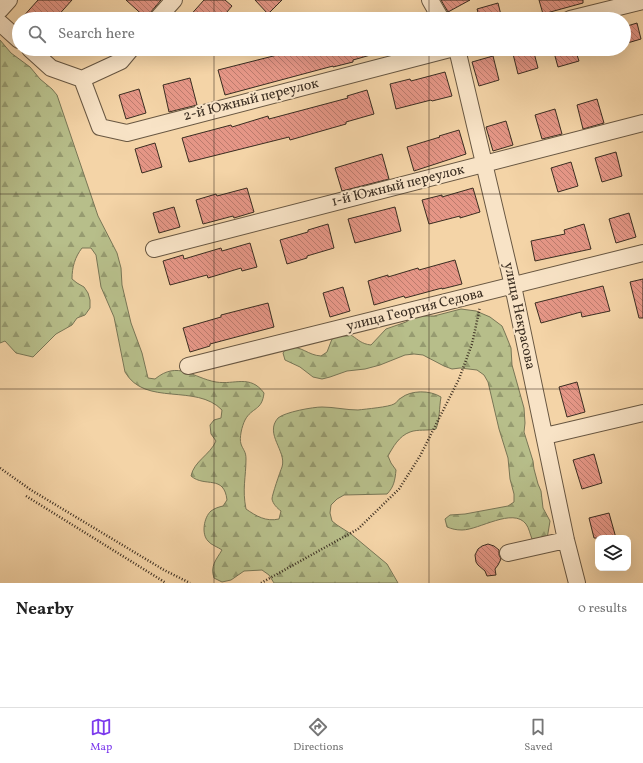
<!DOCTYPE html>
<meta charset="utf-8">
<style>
body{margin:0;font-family:Vollkorn,serif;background:#f6f6f6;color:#222}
.controls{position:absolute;right:12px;bottom:12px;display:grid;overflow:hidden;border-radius:8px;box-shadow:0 4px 16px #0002}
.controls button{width:36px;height:36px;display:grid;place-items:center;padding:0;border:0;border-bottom:1px solid #e0e0e0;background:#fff;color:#222;font:20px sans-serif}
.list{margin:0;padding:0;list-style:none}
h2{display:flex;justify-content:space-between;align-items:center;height:52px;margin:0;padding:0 16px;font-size:17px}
h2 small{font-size:13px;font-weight:400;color:#767676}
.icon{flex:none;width:22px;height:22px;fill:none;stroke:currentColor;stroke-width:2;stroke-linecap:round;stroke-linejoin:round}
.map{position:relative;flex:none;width:643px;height:583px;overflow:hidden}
.search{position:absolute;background:#fff;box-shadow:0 4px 16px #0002;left:12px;right:12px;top:12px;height:44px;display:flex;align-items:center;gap:10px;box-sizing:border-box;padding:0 14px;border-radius:22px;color:#767676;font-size:15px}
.sheet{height:124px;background:#fff}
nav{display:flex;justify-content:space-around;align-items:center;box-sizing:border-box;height:56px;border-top:1px solid #e0e0e0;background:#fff;font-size:11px;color:#767676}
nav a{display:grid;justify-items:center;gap:2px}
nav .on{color:#7c3aed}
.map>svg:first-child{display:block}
</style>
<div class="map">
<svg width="643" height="583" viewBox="0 0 643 583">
<defs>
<pattern id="forest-firs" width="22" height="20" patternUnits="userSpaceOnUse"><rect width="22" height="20" fill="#b7be8a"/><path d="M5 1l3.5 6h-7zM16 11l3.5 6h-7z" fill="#969b70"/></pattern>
<pattern id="building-back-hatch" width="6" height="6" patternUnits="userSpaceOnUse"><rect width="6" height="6" fill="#e59686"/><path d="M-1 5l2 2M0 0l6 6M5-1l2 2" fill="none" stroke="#bb7b6d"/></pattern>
</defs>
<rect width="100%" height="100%" fill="#f4d4a7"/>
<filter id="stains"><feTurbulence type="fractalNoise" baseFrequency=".005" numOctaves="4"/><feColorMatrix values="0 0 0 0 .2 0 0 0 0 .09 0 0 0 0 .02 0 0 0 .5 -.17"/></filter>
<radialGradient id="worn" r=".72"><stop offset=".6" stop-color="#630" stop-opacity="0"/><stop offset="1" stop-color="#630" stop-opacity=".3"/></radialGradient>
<path fill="url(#forest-firs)" stroke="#787656" d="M 0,40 L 11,53 L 30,67 L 40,79 L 52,89 L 57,95 L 98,216 L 117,253 L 121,268 L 122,285 L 131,323 L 142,353 L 148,378 L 155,379 C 178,360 193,378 216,382 C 235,385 250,374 264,393 C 262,411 252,407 245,420 C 242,426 239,438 241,444 C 243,450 246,451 246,459 C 246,477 242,489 246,509 C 256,516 266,522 279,519 L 281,511 C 277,508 273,504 272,499 C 272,495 280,472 282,467 C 287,451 264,434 278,418 C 285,412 313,407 322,407 C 334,407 346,410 358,410 C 366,409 389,407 394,404 C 397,403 398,399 401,398 C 411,390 430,390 441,397 C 439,408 440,419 436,429 C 427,431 418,429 410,432 C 399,436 393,447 388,456 L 391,463 L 396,470 C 395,480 394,487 387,494 L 344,495 L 337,499 L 331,505 L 330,513 L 332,521 L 337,525 L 351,534 L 387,564 L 398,583 L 274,583 L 269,575 L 262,570 L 244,571 L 231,580 L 222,582 L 214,578 C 210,566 216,560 222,550 C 218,547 211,545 208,541 C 201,534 204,517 211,511 C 215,508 219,507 223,506 L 227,500 C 224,474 205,488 191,476 C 194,461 210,455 216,441 L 211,434 L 210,425 L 214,420 L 221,418 L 222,410 C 196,383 145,407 125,372 L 114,317 L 101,287 L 96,255 L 91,248 L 82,248 C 75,257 72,267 72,279 L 77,283 L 84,287 L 88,293 L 90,300 L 90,308 L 85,315 L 77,318 L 72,325 L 56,334 L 33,357 L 16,353 L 5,341 L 0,343 Z
M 461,309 L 476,311 L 490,317 L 502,326 L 505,333 L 511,348 L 512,365 L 524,408 L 525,423 L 524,432 L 533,461 L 534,469 L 538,484 L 541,491 L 543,508 L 550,521 L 547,539 L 539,542 L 532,539 C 530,534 529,528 526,524 C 513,507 479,530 462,530 C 456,530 452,529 447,527 L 445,519 L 450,515 L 465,514 L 508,506 L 514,502 L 514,494 L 510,479 L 508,458 L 499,429 L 488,382 L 484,375 L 477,370 L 460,368 L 452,369 L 444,366 L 423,355 L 414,354 L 405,355 L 380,365 L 365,369 L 347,371 L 330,377 L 322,379 L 313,377 L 300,367 L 285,360 L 283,353 L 287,347 C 303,346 307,355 321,356 L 327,352 L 332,339 C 355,326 352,343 371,345 L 386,329 L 406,322 L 412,318 L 419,316 L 434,316 Z"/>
<path fill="url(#building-back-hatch)" stroke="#3a2d21" d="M 38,0 L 72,0 L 55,19 L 21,19 Z
M 126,0 L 161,0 L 150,13 L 147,19 Z
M 204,0 L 225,0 L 232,6 L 221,19 L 187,19 Z
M 255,0 L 282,0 L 268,14 Z
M 441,0 L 470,0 L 448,12 Z
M 539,0 L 583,0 L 583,3 L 543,14 Z
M 498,3 L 502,19 L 480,19 L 477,9 Z
M 637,23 L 641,39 L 624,44 L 624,27 Z
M 301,49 L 380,49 L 381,52 L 353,60 L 353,62 L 333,67 L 333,66 L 225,95 L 218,70 Z
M 533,49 L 538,68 L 518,74 L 513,54 Z
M 553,49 L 575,49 L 579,61 L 558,67 Z
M 493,56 L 499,80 L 479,86 L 472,62 Z
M 445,72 L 452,96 L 432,101 L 431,100 L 396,109 L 390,84 L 410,79 L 411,81 Z
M 190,78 L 197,105 L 169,112 L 163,85 Z
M 139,89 L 146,113 L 126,119 L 119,95 Z
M 367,90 L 374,114 L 346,122 L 346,124 L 290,140 L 289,137 L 189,162 L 182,138 L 231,125 L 232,127 L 268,116 L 269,119 L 348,98 L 347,96 Z
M 597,99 L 604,123 L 583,129 L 577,105 Z
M 555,109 L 562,134 L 542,139 L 535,115 Z
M 506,121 L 513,145 L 493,151 L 486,127 Z
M 459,130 L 466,154 L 414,171 L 407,147 L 440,137 L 439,136 Z
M 155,143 L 162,167 L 142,173 L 135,149 Z
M 616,152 L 622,176 L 602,182 L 595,158 Z
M 382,154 L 389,179 L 342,191 L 335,168 Z
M 571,162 L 578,186 L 558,192 L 551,168 Z
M 247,188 L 254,212 L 234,218 L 233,216 L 203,224 L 196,200 L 216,194 L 217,196 Z
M 473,188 L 480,212 L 460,218 L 460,216 L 429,224 L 422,200 L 442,195 L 442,197 Z
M 174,207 L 180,227 L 159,233 L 153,213 Z
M 395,207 L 401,231 L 355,243 L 348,219 Z
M 629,213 L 636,237 L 616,243 L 609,219 Z
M 328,224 L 334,248 L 307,256 L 307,258 L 287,264 L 280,240 L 308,232 L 308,230 Z
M 584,224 L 591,249 L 535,261 L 531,241 L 565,234 L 564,230 Z
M 250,243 L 257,267 L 242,271 L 241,268 L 208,278 L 207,275 L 170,285 L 163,261 L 183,255 L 184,259 L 221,248 L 222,251 Z
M 455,260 L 462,284 L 442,289 L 442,288 L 405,298 L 404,296 L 374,305 L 368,281 L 388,275 L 388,277 L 418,268 L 419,270 Z
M 643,279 L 643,318 L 639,318 L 630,282 Z
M 603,286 L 610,311 L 582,317 L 581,312 L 541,323 L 535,303 Z
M 343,287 L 350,311 L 330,317 L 323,293 Z
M 268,303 L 274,327 L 210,344 L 210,346 L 190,352 L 183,328 L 221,317 L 221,315 Z
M 577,382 L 585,412 L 567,417 L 559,387 Z
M 594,454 L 602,483 L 582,489 L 573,460 Z
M 609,513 L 616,538 L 594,538 L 589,518 Z
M 488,544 L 494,546 L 499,550 L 499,555 L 501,559 L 498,565 L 495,569 L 496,575 L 487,576 L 485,571 L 478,565 L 476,562 L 475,555 L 478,549 L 482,546 Z"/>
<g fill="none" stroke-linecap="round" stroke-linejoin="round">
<defs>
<path id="minor" d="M 430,0 L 441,19
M 0,10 L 9,0
M 157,19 L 174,0
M 570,19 L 643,1
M 0,23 L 19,40
M 30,49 L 51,68 L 82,79 L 121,61 L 131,49
M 457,49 L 513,286 L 566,540 L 577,583
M 82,79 L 100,127 L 127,133 L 450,49
M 154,249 L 643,123
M 188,366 L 643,253
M 545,436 L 643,413
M 508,553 L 566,540"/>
</defs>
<use href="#minor" stroke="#685742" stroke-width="18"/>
<path stroke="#3a2d21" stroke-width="2.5" stroke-dasharray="1 2" stroke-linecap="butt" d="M 0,468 L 31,490 L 164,570 L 190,583
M 26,496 L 166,583
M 261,583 L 358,529 L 399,489 L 420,456 L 459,379 L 472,344 L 480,307"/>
<use href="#minor" stroke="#f8e3c6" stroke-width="16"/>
</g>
<path fill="none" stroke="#3a2d21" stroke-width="1" stroke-opacity="0.55" d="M 214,0 L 214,19M 429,0 L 429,19M 214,49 L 214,583M 429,49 L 429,583M 0,194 L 643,194M 0,389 L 643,389"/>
<g text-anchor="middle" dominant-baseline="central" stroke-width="4" stroke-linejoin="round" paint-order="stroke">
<g font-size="14" fill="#3a2d21" stroke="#f8e3c6">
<text transform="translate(251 100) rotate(-14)">2-й Южный переулок</text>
<text transform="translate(398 186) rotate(-14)">1-й Южный переулок</text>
<text transform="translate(415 310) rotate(-14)">улица Георгия Седова</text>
<text transform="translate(519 316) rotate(78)">улица Некрасова</text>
</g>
</g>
<rect width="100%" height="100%" filter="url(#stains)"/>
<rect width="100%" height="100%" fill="url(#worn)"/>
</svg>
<div class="controls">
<button><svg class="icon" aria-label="layers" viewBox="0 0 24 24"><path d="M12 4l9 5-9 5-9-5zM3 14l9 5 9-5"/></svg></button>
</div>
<div class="search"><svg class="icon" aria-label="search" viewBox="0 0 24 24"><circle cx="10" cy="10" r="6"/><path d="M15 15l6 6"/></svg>Search here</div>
</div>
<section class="sheet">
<h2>Nearby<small>0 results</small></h2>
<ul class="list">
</ul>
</section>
<nav>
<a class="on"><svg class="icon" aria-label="map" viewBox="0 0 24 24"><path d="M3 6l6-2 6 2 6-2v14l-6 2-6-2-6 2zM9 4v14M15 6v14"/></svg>Map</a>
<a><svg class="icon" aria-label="directions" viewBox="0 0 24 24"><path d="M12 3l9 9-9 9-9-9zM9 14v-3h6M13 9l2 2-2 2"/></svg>Directions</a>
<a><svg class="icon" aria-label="saved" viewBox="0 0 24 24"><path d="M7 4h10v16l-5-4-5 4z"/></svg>Saved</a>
</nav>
